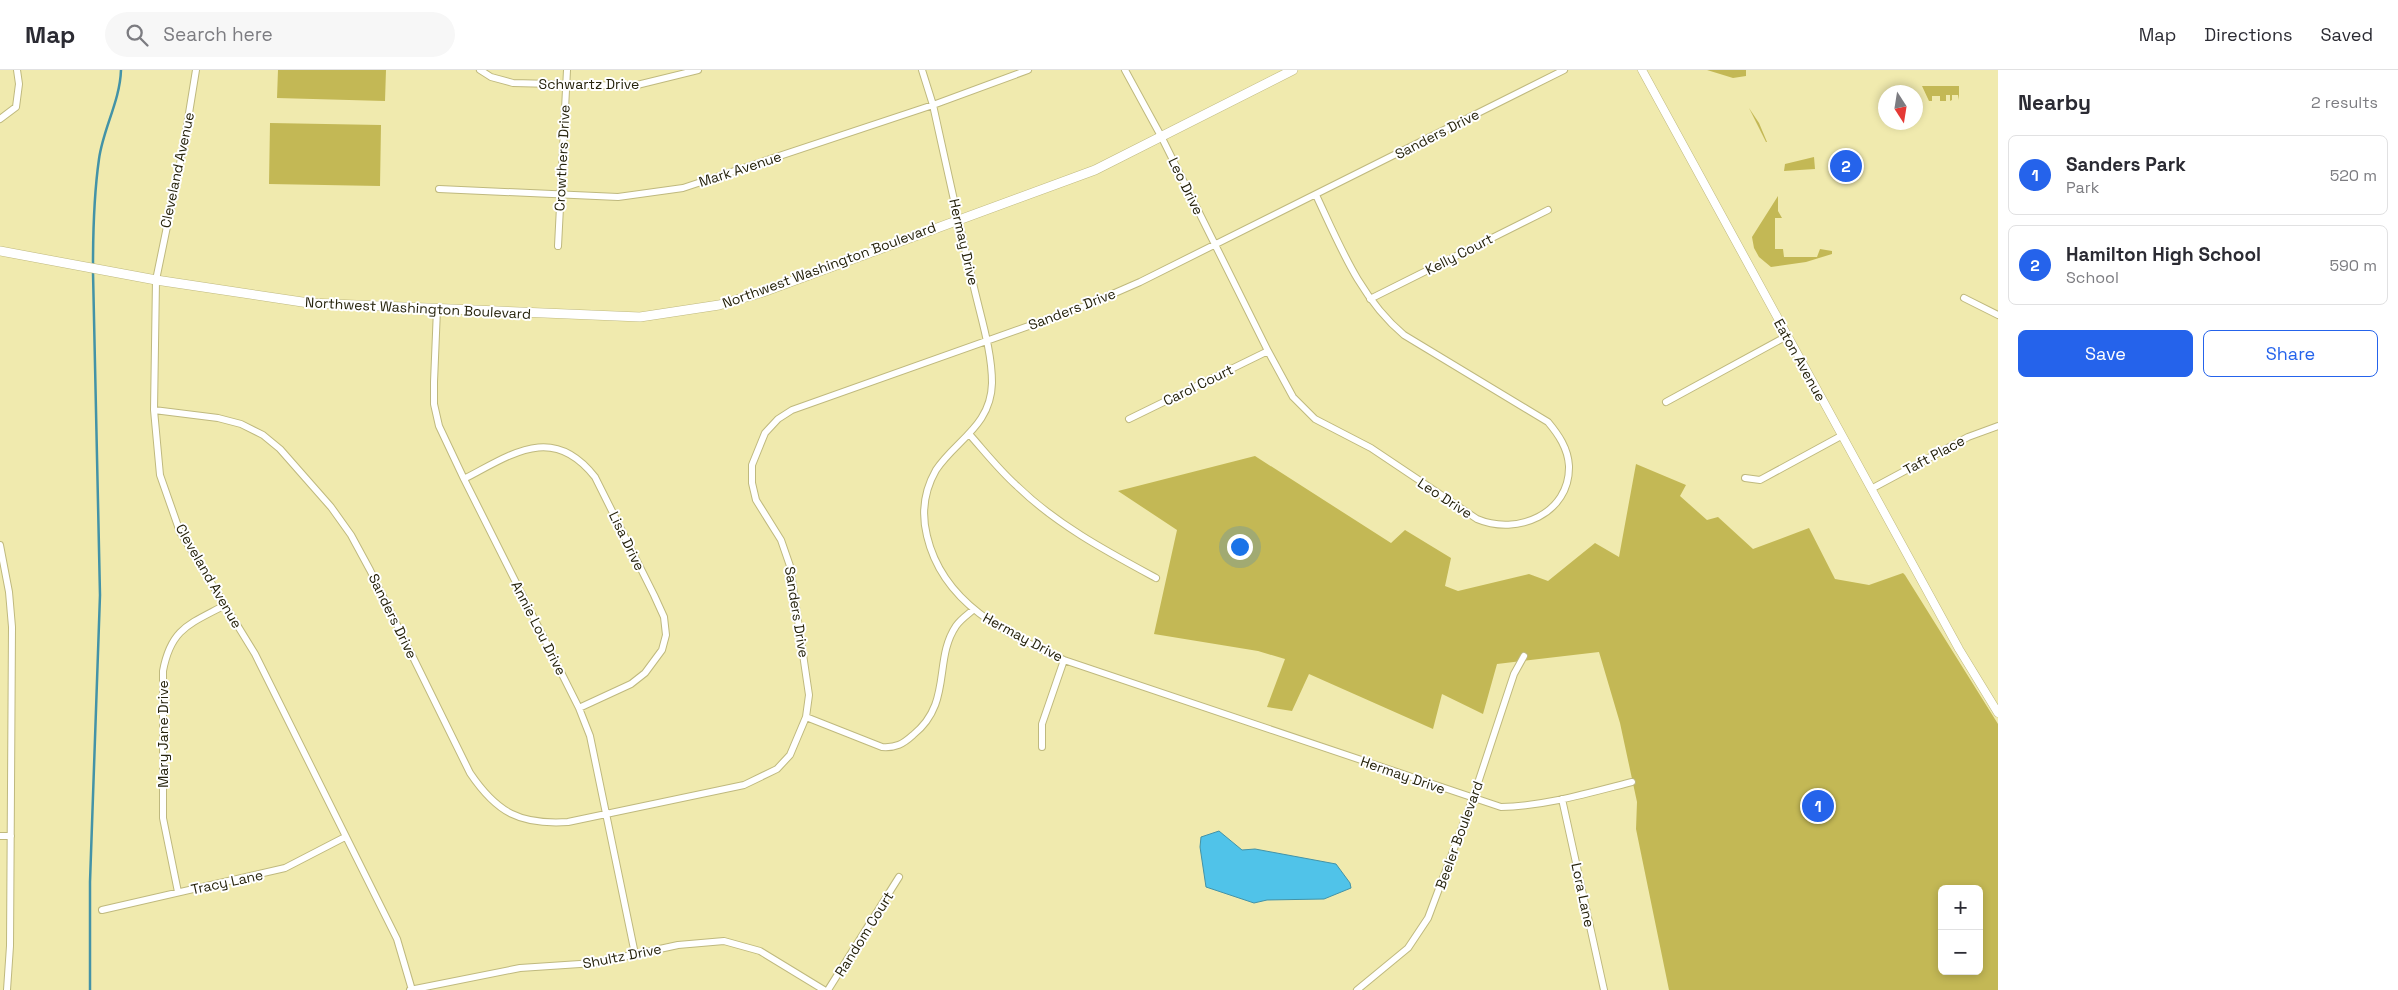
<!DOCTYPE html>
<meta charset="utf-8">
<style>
body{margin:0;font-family:"Space Grotesk",sans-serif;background:#f7f7f7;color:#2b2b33}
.controls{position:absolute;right:15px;bottom:15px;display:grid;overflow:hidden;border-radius:8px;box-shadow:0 2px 8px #0003}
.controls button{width:45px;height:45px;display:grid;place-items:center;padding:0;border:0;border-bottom:1px solid #e1e1e2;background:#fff;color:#2b2b33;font:25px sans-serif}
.compass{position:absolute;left:1878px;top:15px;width:45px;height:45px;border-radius:50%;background:#fff;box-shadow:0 2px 8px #0003;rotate:168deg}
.you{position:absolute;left:1239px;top:476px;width:18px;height:18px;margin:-12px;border:4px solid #fff;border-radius:50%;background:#1a73e8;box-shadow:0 0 0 8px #1a73e833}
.badge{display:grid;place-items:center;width:32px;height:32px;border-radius:50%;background:#2563eb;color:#fff;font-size:16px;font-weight:700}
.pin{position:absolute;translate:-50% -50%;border:2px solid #fff;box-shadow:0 1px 5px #0006}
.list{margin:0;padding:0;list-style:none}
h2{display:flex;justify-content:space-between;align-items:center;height:65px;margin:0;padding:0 20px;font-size:21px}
h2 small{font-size:16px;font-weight:400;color:#7c7c81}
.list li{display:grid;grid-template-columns:32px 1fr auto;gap:15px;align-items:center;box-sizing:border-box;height:80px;margin:0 10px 10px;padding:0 10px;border:1px solid #e1e1e2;border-radius:8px}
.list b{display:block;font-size:19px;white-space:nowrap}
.list p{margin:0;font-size:16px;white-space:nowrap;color:#7c7c81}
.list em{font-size:16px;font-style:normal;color:#7c7c81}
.actions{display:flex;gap:10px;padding:15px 20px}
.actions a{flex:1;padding:11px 0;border:1px solid #2563eb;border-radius:8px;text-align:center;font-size:18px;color:#2563eb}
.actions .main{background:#2563eb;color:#fff}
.icon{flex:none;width:28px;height:28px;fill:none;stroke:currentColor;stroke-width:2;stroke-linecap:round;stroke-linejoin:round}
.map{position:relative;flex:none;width:1998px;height:920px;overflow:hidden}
header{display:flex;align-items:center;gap:30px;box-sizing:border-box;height:70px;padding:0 25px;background:#fff;border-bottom:1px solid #e1e1e2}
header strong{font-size:24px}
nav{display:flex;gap:28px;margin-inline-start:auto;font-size:18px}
.search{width:350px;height:45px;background:#f7f7f7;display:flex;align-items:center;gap:12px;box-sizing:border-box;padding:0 18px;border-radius:28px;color:#7c7c81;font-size:19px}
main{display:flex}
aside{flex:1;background:#fff}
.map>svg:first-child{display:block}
</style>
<header>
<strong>Map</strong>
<div class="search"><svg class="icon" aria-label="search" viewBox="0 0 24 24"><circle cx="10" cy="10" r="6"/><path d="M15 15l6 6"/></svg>Search here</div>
<nav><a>Map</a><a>Directions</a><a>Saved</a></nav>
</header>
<main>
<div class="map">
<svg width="1998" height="920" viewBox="0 0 1998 920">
<rect width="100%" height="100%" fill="#f0eaae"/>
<path fill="#c3b855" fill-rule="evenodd" d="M 278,0 L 386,0 L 385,31 L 277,28 Z
M 1707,0 L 1746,0 L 1746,6 L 1733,8 Z
M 1922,16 L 1959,16 L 1959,30 L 1958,25 L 1952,25 L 1952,30 L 1950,31 L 1950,25 L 1946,25 L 1946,31 L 1940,31 L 1940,26 L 1932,26 L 1932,31 L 1929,31 Z
M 1749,38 L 1759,53 L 1767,72 L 1766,72 Z
M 270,53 L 381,55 L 380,116 L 269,114 Z
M 1814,87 L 1815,99 L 1784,101 L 1785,94 Z
M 1778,126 L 1778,141 L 1782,148 L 1775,148 L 1775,179 L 1783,179 L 1784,187 L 1817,187 L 1820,179 L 1832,181 L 1832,184 L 1806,192 L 1771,197 L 1759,187 L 1754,178 L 1752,167 Z
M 1255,386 L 1391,473 L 1405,460 L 1451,488 L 1445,516 L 1458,521 L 1529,504 L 1548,511 L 1595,473 L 1619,487 L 1636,394 L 1686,415 L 1680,426 L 1707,450 L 1718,447 L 1753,479 L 1809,458 L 1835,509 L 1869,515 L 1903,503 L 1905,505 L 1998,654 L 1998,920 L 1669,920 L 1636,759 L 1637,732 L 1620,653 L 1599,582 L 1497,594 L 1483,644 L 1442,624 L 1433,659 L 1309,604 L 1292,641 L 1267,637 L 1285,589 L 1258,581 L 1154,564 L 1177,460 L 1118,421 ZM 1942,819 L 1979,819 L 1979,901 L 1942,901 Z"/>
<path fill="#50c3e9" stroke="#4393a7" d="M 1219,761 L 1242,780 L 1255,779 L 1336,794 L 1350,813 L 1351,818 L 1324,829 L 1267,830 L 1254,833 L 1206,817 L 1200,777 L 1201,767 Z"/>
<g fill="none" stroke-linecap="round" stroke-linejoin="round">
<path stroke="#4393a7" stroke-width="2.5" d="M 93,196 C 93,161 94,124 99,89 C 103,59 120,31 121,0
M 90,920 L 90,812 L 100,525 L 93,202"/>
<defs>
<path id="minor" d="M 196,0 L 184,74 L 156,210 L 154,340 L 160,405 L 180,462 L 255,584 L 397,869 L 412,920
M 480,0 L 491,7 L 513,13 L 633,16 L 698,0
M 922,0 L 933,35 C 946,94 959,154 973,213 C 980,245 992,280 992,313 C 991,356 956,370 936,400 C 924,421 921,442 927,466 C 943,534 1005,563 1064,590 L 1501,737 C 1545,736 1589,723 1632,712
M 1125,0 L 1161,66 L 1268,281 L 1293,327 L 1315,349 L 1371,378 L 1477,449 C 1517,466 1570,444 1569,396 C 1568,378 1558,364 1548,352 L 1404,265 C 1360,228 1340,176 1316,125
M 0,49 L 16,37 L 19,14 L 17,0
M 439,119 L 618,127 L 683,118 L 933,35 L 1028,0
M 558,176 L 567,0
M 1964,228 L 1998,245
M 1370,229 L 1548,140
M 437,239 L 434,312 L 434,334 L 439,356 L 464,409 L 579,638 L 590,666 L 635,884
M 1666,332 L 1787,266
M 154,340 L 218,348 L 241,354 L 263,365 L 280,379 L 331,437 L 351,465 L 370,500 L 470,703 C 497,743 520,755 568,752 L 744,715 L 777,699 L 790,685 L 806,647 L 809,625 L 790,496 L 781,470 L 756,430 L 752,413 L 752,395 L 765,363 L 778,349 L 792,340 L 1085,236 L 1140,212 L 1564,0
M 1129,349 L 1268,281
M 970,365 C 985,382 1000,401 1017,416 C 1057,455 1108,482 1156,508
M 1745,408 L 1760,410 L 1841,366
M 464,409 C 512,384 553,353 595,407 L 654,525 L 664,547 L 666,565 L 662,580 L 645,603 L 631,614 L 579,638
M 1871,419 L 1968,367 L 1998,356
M 0,475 L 9,522 L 12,557 L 10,876 L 7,920
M 806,647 L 882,677 C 896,678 903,674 913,665 C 953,633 933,590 956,556 C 960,550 967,545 973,540
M 1042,677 L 1042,654 L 1064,590
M 1562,729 L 1604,920
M 0,766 L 11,766
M 178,822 L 163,748 L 163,601 C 171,558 190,554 225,535
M 102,840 L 285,798 L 345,767
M 410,920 L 520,898 L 595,893 L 678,875 L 724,871 L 760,881 L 824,920
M 828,920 L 899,807
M 1357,920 L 1408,878 L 1428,848 L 1473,728 L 1514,604 L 1524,586"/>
<path id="tertiary" d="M 1642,0 L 1959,579 L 1998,643"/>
<path id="secondary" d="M 0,181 L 156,210 L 309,233 L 640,247 L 719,235 L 763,222 L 1095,100 L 1293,0"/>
</defs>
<use href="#minor" stroke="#bfb97e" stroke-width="8"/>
<use href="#tertiary" stroke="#bfb97e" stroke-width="9"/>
<use href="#secondary" stroke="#bfb97e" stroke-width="10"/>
<use href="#minor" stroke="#fff" stroke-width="6"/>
<use href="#tertiary" stroke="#fff" stroke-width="8"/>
<use href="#secondary" stroke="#fff" stroke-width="9"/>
</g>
<g text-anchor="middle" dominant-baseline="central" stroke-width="4" stroke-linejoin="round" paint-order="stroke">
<g font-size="14" fill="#26230c" stroke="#fff">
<text x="589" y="14">Schwartz Drive</text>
<text transform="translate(1437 64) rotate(-27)">Sanders Drive</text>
<text transform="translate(562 88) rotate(-87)">Crowthers Drive</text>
<text transform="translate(740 99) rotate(-18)">Mark Avenue</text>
<text transform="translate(177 100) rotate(-78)">Cleveland Avenue</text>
<text transform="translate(1186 116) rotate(64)">Leo Drive</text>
<text transform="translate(964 172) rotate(77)">Hermay Drive</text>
<text transform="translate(1459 184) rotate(-27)">Kelly Court</text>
<text transform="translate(829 195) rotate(-20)">Northwest Washington Boulevard</text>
<text transform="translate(418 238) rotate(3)">Northwest Washington Boulevard</text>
<text transform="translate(1072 239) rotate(-21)">Sanders Drive</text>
<text transform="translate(1800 290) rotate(61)">Eaton Avenue</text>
<text transform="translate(1198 315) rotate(-26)">Carol Court</text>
<text transform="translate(1934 385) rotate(-28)">Taft Place</text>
<text transform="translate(1445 428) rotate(33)">Leo Drive</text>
<text transform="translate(627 471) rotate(64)">Lisa Drive</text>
<text transform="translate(209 506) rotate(60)">Cleveland Avenue</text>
<text transform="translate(797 542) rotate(81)">Sanders Drive</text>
<text transform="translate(393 546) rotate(64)">Sanders Drive</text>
<text transform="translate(539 558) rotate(63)">Annie Lou Drive</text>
<text transform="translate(1023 567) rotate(28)">Hermay Drive</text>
<text transform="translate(163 664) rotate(-90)">Mary Jane Drive</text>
<text transform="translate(1403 705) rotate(19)">Hermay Drive</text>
<text transform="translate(1459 765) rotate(-70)">Beeler Boulevard</text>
<text transform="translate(227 812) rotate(-12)">Tracy Lane</text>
<text transform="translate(1583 825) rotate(78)">Lora Lane</text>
<text transform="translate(864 864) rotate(-58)">Random Court</text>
<text transform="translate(622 886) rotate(-11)">Shultz Drive</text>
</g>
</g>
</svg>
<div class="controls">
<button>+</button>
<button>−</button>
</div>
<svg class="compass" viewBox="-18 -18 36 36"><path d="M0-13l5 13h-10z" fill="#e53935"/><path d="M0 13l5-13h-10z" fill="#7c7c81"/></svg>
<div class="you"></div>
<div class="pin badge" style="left:1818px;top:736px">1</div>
<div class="pin badge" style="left:1846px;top:96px">2</div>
</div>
<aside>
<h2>Nearby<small>2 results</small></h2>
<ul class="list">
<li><span class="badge">1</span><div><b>Sanders Park</b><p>Park</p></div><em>520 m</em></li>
<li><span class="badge">2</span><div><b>Hamilton High School</b><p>School</p></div><em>590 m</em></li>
</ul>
<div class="actions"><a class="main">Save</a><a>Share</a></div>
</aside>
</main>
